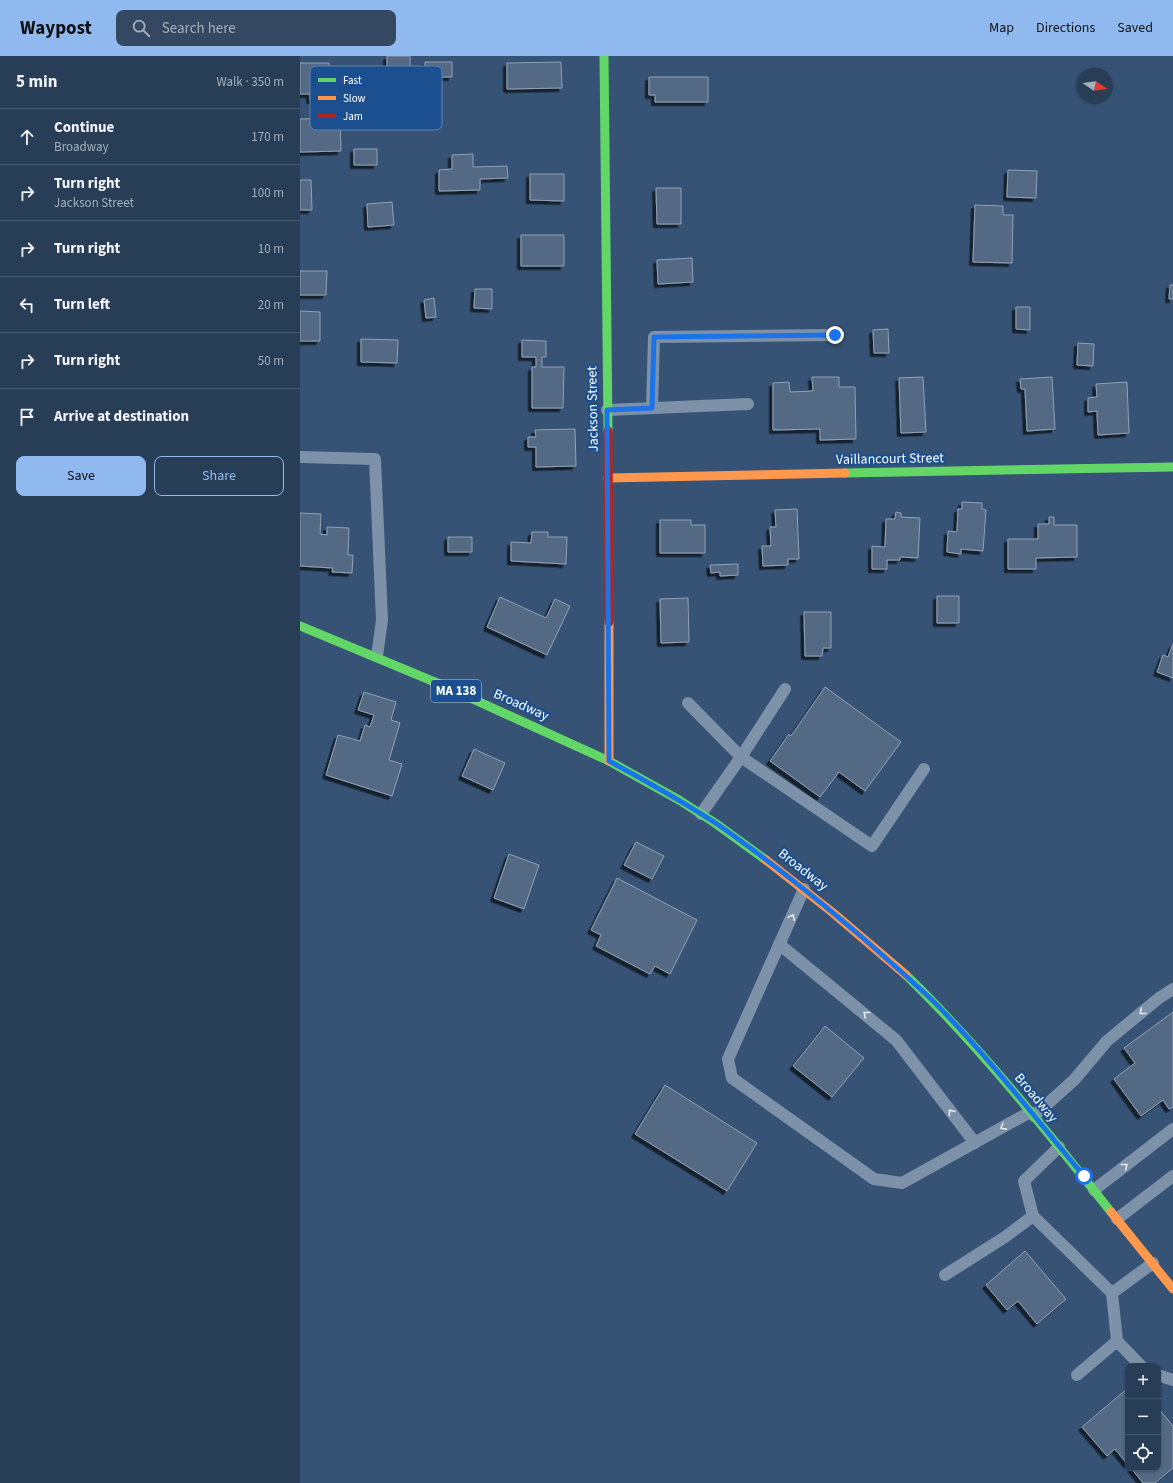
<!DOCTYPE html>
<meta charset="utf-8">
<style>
body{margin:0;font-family:"Source Sans 3",sans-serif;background:#344961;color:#f1f3f6}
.controls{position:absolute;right:12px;bottom:12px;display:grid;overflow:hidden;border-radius:8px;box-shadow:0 1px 3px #0004}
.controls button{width:36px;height:36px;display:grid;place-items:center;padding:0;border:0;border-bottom:1px solid #44576d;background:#283e57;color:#f1f3f6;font:20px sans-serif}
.compass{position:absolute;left:777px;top:12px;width:36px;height:36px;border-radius:50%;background:#283e57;box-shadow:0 1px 3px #0004;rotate:103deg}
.stop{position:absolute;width:12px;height:12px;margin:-9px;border:3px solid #1a73e8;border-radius:50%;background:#fff}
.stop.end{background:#1a73e8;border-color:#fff;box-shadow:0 1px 4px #0008}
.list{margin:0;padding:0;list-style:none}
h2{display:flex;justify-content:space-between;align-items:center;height:52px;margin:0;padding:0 16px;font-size:17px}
h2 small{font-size:13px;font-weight:400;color:#a5aeba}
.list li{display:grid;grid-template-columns:26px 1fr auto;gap:12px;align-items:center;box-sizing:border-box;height:56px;padding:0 16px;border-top:1px solid #44576d}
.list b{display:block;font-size:15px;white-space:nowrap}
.list p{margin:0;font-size:13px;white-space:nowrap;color:#a5aeba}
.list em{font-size:13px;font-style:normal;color:#a5aeba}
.actions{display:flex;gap:8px;padding:12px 16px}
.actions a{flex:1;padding:9px 0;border:1px solid #90b9f0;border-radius:8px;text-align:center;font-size:14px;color:#90b9f0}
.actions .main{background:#90b9f0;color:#111}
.icon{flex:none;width:22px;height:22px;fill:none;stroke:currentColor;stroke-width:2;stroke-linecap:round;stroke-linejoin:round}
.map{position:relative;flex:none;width:873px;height:1427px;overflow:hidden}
header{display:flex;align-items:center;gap:24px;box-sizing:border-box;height:56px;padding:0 20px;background:#90b9f0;color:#111}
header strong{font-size:19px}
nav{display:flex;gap:22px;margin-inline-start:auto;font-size:14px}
.search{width:280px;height:36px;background:#344961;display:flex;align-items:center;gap:10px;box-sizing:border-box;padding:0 14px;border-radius:8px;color:#a5aeba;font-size:15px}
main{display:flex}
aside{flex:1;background:#283e57}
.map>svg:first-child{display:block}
</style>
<header>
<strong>Waypost</strong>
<div class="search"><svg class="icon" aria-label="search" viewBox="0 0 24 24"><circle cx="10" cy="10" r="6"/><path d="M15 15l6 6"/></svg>Search here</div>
<nav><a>Map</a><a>Directions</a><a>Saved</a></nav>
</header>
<main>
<aside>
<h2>5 min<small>Walk · 350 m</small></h2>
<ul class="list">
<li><svg class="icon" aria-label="ahead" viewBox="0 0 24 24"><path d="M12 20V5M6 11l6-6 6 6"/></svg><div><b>Continue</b><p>Broadway</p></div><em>170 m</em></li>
<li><svg class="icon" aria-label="right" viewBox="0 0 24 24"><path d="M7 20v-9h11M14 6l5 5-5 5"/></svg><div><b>Turn right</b><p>Jackson Street</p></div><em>100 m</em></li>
<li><svg class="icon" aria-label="right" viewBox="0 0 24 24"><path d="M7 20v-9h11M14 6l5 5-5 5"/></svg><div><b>Turn right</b></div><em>10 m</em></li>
<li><svg class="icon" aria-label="left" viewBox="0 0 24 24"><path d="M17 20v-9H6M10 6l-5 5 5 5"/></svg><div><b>Turn left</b></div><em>20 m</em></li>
<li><svg class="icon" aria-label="right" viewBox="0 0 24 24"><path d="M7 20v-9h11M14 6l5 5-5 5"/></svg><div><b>Turn right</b></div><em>50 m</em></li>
<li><svg class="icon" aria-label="arrive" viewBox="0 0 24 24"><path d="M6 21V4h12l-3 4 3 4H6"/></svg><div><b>Arrive at destination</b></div></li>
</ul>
<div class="actions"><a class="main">Save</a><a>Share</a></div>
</aside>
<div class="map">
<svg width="873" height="1427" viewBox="0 0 873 1427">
<defs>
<filter id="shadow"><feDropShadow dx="-3.5" dy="3.5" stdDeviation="0" flood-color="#0009"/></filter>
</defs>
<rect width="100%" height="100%" fill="#365274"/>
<path fill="#526984" stroke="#92a2b6" filter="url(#shadow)" d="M 87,0 L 110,0 L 110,11 L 87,11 Z
M 125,6 L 152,6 L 152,21 L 125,21 Z
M 261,6 L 262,32 L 207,33 L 207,7 Z
M 0,7 L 29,7 L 30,44 L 10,44 L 10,38 L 0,38 Z
M 349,21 L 408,21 L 408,46 L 355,46 L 355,39 L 349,39 Z
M 40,62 L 41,95 L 0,96 L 0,63 Z
M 54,93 L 77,93 L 77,109 L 54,109 Z
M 173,98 L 173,111 L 207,110 L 208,122 L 180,123 L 180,134 L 139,135 L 139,114 L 152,113 L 152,99 Z
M 708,114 L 737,115 L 736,142 L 707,141 Z
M 230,118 L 264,118 L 264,145 L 230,144 Z
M 0,124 L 11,124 L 12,154 L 0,154 Z
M 356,132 L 381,132 L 381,168 L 357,168 Z
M 92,146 L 94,169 L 68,171 L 67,148 Z
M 675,149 L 703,150 L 703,159 L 713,159 L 712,207 L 673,206 Z
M 221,179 L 264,179 L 264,210 L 221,210 Z
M 392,202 L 393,226 L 358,228 L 357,204 Z
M 0,215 L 27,215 L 26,239 L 0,239 Z
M 870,229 L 873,229 L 873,243 L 869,243 Z
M 175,233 L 192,233 L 192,253 L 174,252 Z
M 134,242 L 136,261 L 126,262 L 124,244 Z
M 716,251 L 730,251 L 730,274 L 716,273 Z
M 0,255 L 20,256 L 20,285 L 0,285 Z
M 588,273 L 589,297 L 574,297 L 573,274 Z
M 61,283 L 98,284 L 97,307 L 61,306 Z
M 222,284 L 246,285 L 246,301 L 242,301 L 242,311 L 264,311 L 263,352 L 232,352 L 232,311 L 236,311 L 236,301 L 222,301 Z
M 778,287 L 794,288 L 793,310 L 777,309 Z
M 512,321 L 539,321 L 539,331 L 555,331 L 556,383 L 520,384 L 520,373 L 473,374 L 473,327 L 489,326 L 490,336 L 513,335 Z
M 623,321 L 626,376 L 601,377 L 599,322 Z
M 752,321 L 755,373 L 727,375 L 725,333 L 721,333 L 720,323 Z
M 827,326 L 829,377 L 798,379 L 797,355 L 788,356 L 788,342 L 797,341 L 796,328 Z
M 275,373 L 276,410 L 236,411 L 236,391 L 228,391 L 228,381 L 236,381 L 235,374 Z
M 662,446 L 682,447 L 682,453 L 686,454 L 683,495 L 661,493 L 661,498 L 647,496 L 648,475 L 657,476 L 658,453 L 662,453 Z
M 497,453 L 499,503 L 488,503 L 488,509 L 463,510 L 462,490 L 471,490 L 470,471 L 476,471 L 475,454 Z
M 596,456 L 601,457 L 601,461 L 620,462 L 618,502 L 600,501 L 600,504 L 587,504 L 587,513 L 572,513 L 572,490 L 585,491 L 586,463 L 595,463 Z
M 0,457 L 21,458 L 20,478 L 27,479 L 27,471 L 49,472 L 48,499 L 53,499 L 52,517 L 32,516 L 33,512 L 0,510 Z
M 749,461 L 754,461 L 754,469 L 777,469 L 777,501 L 736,502 L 736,513 L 708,513 L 708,483 L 738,483 L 738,468 L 749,468 Z
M 360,464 L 391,464 L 391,469 L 405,469 L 405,497 L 360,497 Z
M 232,476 L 248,476 L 248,481 L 267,481 L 266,508 L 211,505 L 211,486 L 231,487 Z
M 148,481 L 172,481 L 172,496 L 148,496 Z
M 438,508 L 438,519 L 420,520 L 420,516 L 411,517 L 410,509 Z
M 637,540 L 659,540 L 659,567 L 637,567 Z
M 200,541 L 246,562 L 255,543 L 270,550 L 247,599 L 187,571 Z
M 388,542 L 389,586 L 361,587 L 360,543 Z
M 504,556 L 531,556 L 531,592 L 523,592 L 522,600 L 505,600 Z
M 873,588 L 873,622 L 857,616 L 863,599 L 868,601 Z
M 525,631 L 601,686 L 565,735 L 539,716 L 520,741 L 470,705 L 489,678 L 491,680 Z
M 64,636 L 96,646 L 91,664 L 100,667 L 89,704 L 102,708 L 92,740 L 26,719 L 38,679 L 60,685 L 65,669 L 70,671 L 74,659 L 58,654 Z
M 174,693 L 205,707 L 193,734 L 162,720 Z
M 336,786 L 364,800 L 352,823 L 324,809 Z
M 209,798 L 239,809 L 224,853 L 194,842 Z
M 317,822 L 397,864 L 370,918 L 355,910 L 350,918 L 296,890 L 301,879 L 291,874 Z
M 873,956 L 873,1051 L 869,1053 L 863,1044 L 841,1060 L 814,1023 L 835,1007 L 824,992 Z
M 525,970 L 564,1002 L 532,1041 L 493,1010 Z
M 365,1029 L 457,1087 L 427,1135 L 335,1078 Z
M 725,1195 L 766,1243 L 737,1268 L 718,1245 L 707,1254 L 686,1229 Z
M 828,1332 L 828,1409 L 815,1393 L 807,1400 L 782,1371 Z
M 858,1352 L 873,1370 L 873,1412 L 855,1427 L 843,1427 L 831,1412 L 858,1412 Z"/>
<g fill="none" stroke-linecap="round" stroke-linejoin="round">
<path stroke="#7d92a8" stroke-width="12" d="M 352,352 L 354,281 L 535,279
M 307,354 L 448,348
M 0,401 L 75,403 L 82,564 L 77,600
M 388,647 L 441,701 L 485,633
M 401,758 L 441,701 L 572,790 L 624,713
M 504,833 L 428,1003 L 432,1022 L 574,1123 L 602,1127 L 730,1056
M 479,888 L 596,984 L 675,1087
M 734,1060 L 774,1024 L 807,985 L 859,942 L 873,933
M 759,1091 L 724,1125 L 733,1160 L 812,1237
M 794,1134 L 873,1073
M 817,1163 L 873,1120
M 645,1219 L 705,1181 L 733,1160
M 841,1310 L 817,1285 L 812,1237 L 853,1207
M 777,1319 L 817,1285
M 858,1319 L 873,1324"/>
<path stroke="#63d668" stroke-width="9" d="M 304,0 L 308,375
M 545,417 L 873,411
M 0,570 L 142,629 L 309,705 L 379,744 L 415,767 L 466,804
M 606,919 C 681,992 746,1074 811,1156"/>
<path stroke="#ff974d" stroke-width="9" d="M 308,422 L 545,417
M 309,566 L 309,705
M 466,804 L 532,856 L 606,919
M 811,1156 L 873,1233"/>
<path stroke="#b3261e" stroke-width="9" d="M 308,375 L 309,566"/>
</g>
<defs><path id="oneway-chevron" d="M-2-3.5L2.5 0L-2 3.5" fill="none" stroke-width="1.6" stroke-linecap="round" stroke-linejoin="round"/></defs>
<g stroke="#e5e9ee">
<use href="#oneway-chevron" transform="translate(492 861) rotate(-66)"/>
<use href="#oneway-chevron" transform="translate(842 956) rotate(141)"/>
<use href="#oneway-chevron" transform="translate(566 958) rotate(-141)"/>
<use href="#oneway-chevron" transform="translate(651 1056) rotate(-128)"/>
<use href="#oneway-chevron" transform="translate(703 1071) rotate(151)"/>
<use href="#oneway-chevron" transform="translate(825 1110) rotate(-38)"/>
</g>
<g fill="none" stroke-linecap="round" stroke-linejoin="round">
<path stroke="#1a73e8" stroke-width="5" d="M 535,279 L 354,281 L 352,352 L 307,354 L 309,705 C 346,725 382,745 417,768 C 463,800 507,835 550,871 C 579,896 607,920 634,946 C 688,1000 735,1062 784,1120"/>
</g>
<g text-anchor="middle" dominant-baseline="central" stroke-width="4" stroke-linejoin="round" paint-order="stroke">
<rect fill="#1b4f8f" stroke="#bbcadd" stroke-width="1" x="131" y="624" width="50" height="22" rx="3"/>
<g font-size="13" font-weight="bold" fill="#fff">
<text x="156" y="635">MA 138</text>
</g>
<g font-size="14" fill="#fff" stroke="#1b4f8f">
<text transform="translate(293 353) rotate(-91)">Jackson Street</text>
<text transform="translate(590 403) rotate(-1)">Vaillancourt Street</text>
<text transform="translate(221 649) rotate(24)">Broadway</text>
<text transform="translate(503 814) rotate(38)">Broadway</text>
<text transform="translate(736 1042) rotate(50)">Broadway</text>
</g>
</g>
<rect x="10" y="10" width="132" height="64" rx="6" fill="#1b4f8f" stroke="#5f84b1" stroke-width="1"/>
<rect x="18" y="22" width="18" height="4" fill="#63d668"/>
<rect x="18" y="40" width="18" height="4" fill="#ff974d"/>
<rect x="18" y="58" width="18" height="4" fill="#b3261e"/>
<g font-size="11" fill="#fff">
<text x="43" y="28">Fast</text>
<text x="43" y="46">Slow</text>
<text x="43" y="64">Jam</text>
</g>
</svg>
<div class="controls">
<button>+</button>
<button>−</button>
<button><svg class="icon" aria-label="locate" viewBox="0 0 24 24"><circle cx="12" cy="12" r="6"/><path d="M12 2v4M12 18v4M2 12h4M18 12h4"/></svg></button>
</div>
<svg class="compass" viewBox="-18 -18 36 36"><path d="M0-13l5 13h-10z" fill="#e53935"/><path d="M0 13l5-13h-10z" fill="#a5aeba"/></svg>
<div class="stop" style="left:784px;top:1120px"></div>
<div class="stop end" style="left:535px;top:279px"></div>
</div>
</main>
